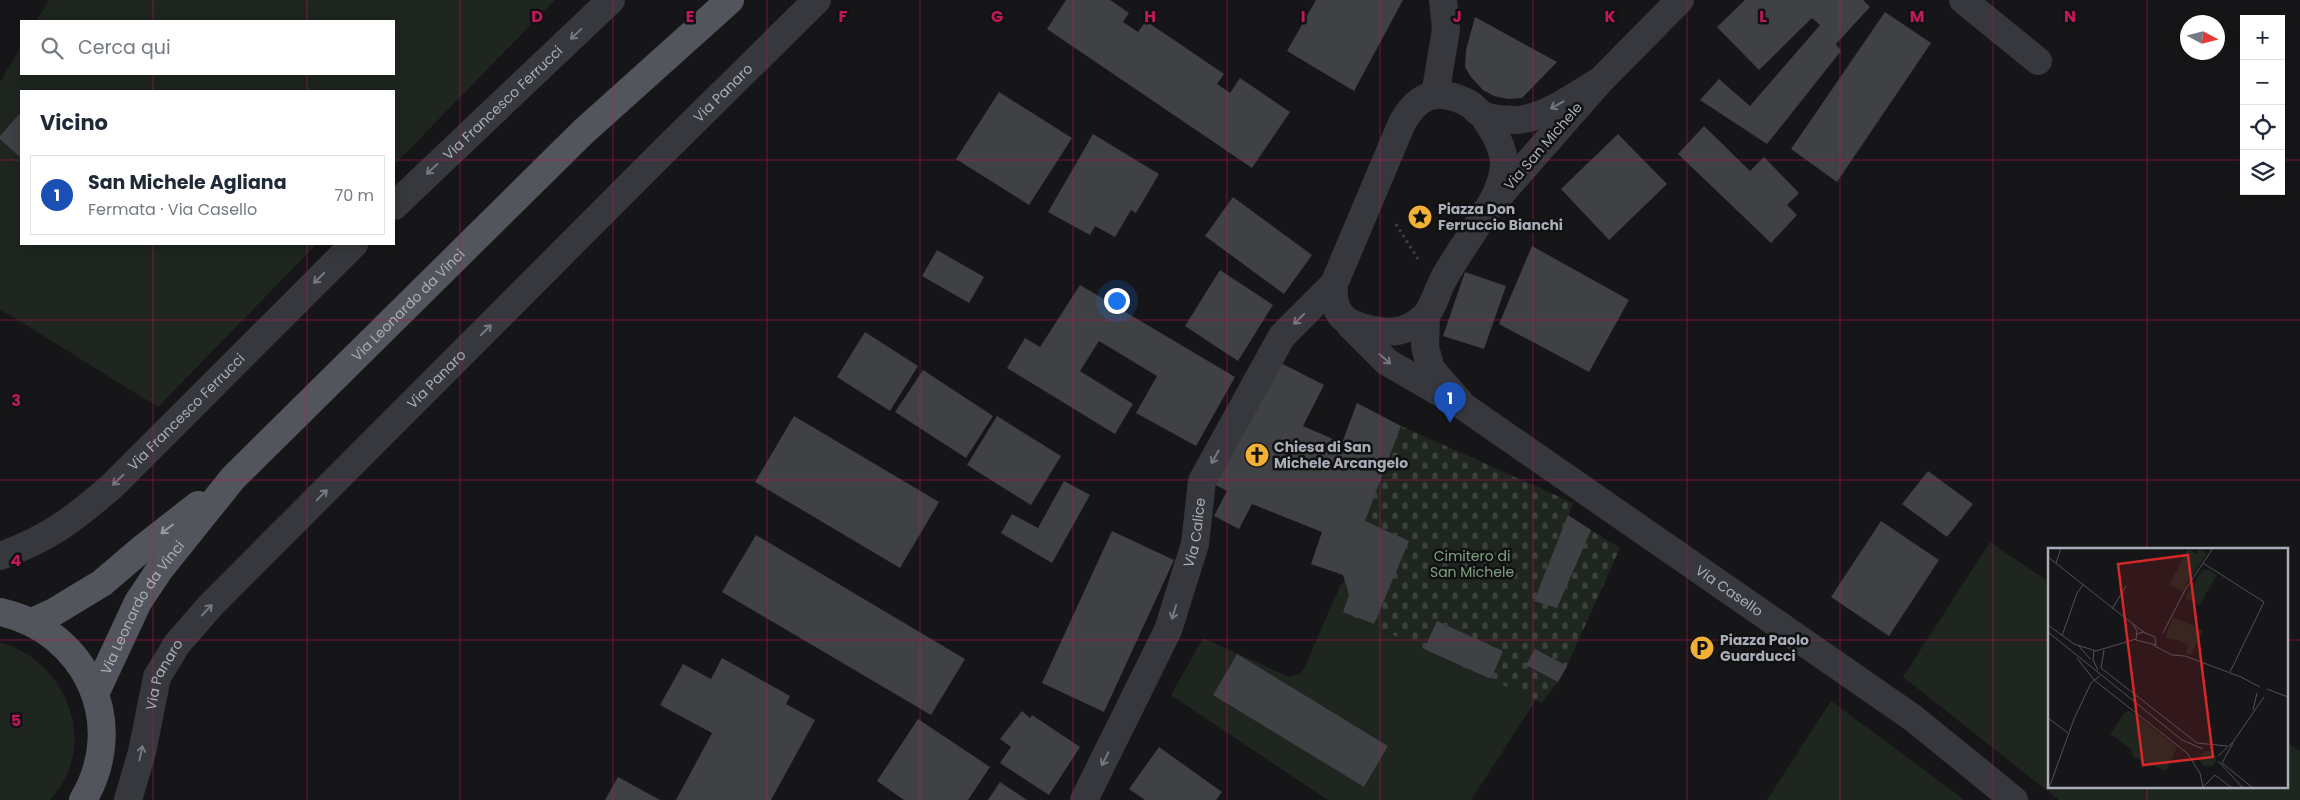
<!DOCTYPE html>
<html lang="it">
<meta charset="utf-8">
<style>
body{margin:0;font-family:Poppins,sans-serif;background:#f6f6f7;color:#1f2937}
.controls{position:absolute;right:15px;top:15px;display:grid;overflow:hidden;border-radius:0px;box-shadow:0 2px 12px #0003}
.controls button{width:45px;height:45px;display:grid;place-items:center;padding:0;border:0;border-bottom:1px solid #e0e1e3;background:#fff;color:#1f2937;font:25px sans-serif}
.compass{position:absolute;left:2180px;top:15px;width:45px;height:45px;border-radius:50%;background:#fff;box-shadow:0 2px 12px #0003;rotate:97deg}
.you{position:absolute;left:1116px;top:300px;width:18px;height:18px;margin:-12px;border:4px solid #fff;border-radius:50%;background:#1a73e8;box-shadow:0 0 0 8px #1a73e833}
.badge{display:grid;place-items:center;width:32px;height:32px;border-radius:50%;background:#1a73e8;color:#fff;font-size:16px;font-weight:700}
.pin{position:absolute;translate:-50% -41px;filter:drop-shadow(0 1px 2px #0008)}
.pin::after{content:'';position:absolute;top:26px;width:18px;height:15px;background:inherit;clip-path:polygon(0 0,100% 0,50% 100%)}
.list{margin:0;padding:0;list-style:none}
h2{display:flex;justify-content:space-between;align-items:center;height:65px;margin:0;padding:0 20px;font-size:21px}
h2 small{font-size:16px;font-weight:400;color:#747a83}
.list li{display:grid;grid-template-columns:32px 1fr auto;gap:15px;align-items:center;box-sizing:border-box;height:80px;margin:0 10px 10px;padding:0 10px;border:1px solid #e0e1e3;border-radius:0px}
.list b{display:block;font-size:19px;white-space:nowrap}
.list p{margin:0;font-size:16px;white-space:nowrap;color:#747a83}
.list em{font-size:16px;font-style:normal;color:#747a83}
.icon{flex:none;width:28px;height:28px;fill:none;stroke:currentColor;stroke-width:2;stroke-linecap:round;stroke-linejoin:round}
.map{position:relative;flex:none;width:2300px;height:800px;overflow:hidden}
.search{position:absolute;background:#fff;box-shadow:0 2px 12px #0003;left:20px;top:20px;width:375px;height:55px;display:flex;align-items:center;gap:12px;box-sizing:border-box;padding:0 18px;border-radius:0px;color:#747a83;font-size:19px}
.panel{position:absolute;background:#fff;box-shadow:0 2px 12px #0003;left:20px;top:90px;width:375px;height:155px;border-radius:0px}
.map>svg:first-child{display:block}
</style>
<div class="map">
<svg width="2300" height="800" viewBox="0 0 2300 800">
<defs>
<pattern id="cemetery-stones" width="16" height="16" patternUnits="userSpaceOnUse" patternTransform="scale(1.25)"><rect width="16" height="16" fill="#1e261f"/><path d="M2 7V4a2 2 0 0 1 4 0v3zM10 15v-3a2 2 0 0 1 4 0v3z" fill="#3c433d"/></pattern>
</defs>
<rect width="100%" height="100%" fill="#161618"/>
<path fill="#1e261f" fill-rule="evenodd" d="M 49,0 L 555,0 L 394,165 L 394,91 L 21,91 L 21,244 L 317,244 L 158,407 L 0,309 L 0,82 L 21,46 L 21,74 L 394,74 L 394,21 L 36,21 Z
M 1990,542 L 2049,582 L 2049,786 L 2286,786 L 2286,742 L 2300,751 L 2300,800 L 2059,800 L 1903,677 Z
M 1345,580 L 1349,595 L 1343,612 L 1536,700 L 1471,800 L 1328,800 L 1171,695 L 1203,638 L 1289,677 L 1300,674 L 1304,668 L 1341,584 L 1343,584 ZM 1237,654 L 1388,746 L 1364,787 L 1213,695 Z
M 0,642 C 67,661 101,745 50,800 L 0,800 Z
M 1831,701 L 1954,792 L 1964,800 L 1767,800 Z"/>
<path fill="url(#cemetery-stones)" d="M 1401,426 L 1573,503 L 1568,516 L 1620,548 L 1567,666 L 1558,682 L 1542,703 L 1343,612 L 1349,595 L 1365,521 Z"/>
<path fill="#404145" d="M 1066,0 L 1110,0 L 1129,13 L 1123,22 L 1138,32 L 1146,21 L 1224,74 L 1217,84 L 1230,93 L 1240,78 L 1290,112 L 1252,168 L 1047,29 Z
M 1316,0 L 1403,0 L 1354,91 L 1287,51 Z
M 1745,0 L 1863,0 L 1870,7 L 1836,44 L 1841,51 L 1767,144 L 1700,100 L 1719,79 L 1750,106 L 1820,25 L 1812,18 L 1759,70 L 1717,27 Z
M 1885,12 L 1931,43 L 1837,182 L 1791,149 Z
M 1475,17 L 1557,62 L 1522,98 L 1508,99 L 1494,96 L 1483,90 L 1471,77 L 1465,67 L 1466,50 Z
M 999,92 L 1072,138 L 1029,205 L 956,159 Z
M 21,112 L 21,158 L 0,139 L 0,136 Z
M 1704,126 L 1750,171 L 1764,157 L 1799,193 L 1787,205 L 1797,215 L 1771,243 L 1678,154 Z
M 1093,134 L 1159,174 L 1136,213 L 1131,210 L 1115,237 L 1095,226 L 1090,235 L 1048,212 Z
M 1618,134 L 1667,184 L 1609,240 L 1561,189 Z
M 1233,197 L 1312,255 L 1284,294 L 1205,236 Z
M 1532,246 L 1629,300 L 1589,372 L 1499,324 Z
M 937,250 L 984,277 L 969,303 L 922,276 Z
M 1220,270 L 1273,305 L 1238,361 L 1185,326 Z
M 1465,272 L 1506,286 L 1484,349 L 1443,336 Z
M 1080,285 L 1235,377 L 1196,446 L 1136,413 L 1157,376 L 1099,341 L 1080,371 L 1133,404 L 1115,434 L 1007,368 L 1025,338 L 1040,347 Z
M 865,332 L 918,366 L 890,411 L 837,377 Z
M 1275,360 L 1324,385 L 1303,426 L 1342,443 L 1357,403 L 1401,426 L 1365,521 L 1409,541 L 1374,624 L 1343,612 L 1349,595 L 1343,575 L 1311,564 L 1322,532 L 1252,504 L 1239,529 L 1214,516 L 1227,491 L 1212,483 Z
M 923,370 L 993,416 L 966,458 L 895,412 Z
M 794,416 L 939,502 L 900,568 L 755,482 Z
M 997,416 L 1061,456 L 1031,505 L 967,465 Z
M 1928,471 L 1973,504 L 1947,537 L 1902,504 Z
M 1064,481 L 1090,495 L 1052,563 L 1001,533 L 1012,514 L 1038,528 Z
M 1568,515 L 1591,530 L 1557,608 L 1534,601 Z
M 1881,521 L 1939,560 L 1889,636 L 1831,597 Z
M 1112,531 L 1174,560 L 1104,712 L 1042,683 Z
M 756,535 L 965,659 L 931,715 L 722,592 Z
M 1437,621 L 1503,651 L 1491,679 L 1424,649 Z
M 1535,649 L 1567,666 L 1558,682 L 1526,665 Z
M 1237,654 L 1388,746 L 1364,787 L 1213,695 Z
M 722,658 L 790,696 L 786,704 L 815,720 L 771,800 L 676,800 L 712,733 L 660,705 L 683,664 L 711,679 Z
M 1022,711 L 1030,718 L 1032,715 L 1080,747 L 1049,795 L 1000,763 L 1011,747 L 1000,739 Z
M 918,719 L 990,767 L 968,800 L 904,800 L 877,781 Z
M 1159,747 L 1222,792 L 1216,800 L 1145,800 L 1129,789 Z
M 618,777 L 660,800 L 605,800 Z
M 1000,782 L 1027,800 L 988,800 Z"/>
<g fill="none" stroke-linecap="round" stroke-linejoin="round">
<path stroke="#3d3f44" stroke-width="3" stroke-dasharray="2.5 4" stroke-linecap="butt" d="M 1396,224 L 1418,259"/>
<g stroke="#37383d" stroke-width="28">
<path d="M 1963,0 L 2038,61"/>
<path d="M 1600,81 L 1680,0"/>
<path d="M 1435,95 L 1446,30 L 1443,0"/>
<path d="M 1483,115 C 1492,129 1503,145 1504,163 C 1504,174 1499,190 1493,200 C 1478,227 1458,252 1443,280 C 1437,291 1433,309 1424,317 C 1407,333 1390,334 1368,329 C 1342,323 1332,312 1334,284 L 1402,123 C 1418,94 1437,87 1468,103 C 1474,106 1477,112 1483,115 C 1492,119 1507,120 1517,120 C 1546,118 1575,95 1600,81 L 1485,212"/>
<path id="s1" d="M 394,206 L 611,0"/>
<path d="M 1350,325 L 1387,362 L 1463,406 L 1431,369 L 1425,347 L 1426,316"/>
<path id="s2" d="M 1463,406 L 1913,718 L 2014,800"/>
<path id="s3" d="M 0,556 C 48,539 74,519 112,486 L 354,244"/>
<path id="s4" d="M 128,800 L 142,752 L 157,677 L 177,644 L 210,606 L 663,152 L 817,0"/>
<path id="s5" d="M 1084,800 L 1168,630 L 1195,544 L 1202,481 L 1282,336 L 1334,284"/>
</g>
<g stroke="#53555c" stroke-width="28">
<path d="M 0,612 C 86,631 129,723 83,800"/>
<path d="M 32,622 L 54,612 L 102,583 L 143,548 L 198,505"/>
<path id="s6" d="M 95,694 L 138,602 L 160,569 L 233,478 L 583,132 L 730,0"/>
</g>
</g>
<defs><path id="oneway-shaft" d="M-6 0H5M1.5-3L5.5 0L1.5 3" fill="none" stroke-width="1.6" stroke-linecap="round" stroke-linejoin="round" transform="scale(1.25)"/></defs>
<g stroke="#757881">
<use href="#oneway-shaft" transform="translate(576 34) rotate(137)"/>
<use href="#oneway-shaft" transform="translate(1557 105) rotate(151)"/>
<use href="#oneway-shaft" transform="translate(432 169) rotate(137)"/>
<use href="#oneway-shaft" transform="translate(319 278) rotate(135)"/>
<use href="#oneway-shaft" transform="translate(1299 319) rotate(135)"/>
<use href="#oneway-shaft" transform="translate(486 330) rotate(-45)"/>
<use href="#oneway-shaft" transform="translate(1385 359) rotate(41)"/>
<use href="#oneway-shaft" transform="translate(1215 457) rotate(119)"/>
<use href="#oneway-shaft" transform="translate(118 480) rotate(136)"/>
<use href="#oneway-shaft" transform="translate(322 495) rotate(-45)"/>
<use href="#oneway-shaft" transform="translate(207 610) rotate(-47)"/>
<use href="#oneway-shaft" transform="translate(1174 612) rotate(107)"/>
<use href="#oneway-shaft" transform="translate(141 753) rotate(-78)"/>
<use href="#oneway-shaft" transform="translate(1105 759) rotate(117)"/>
</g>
<use stroke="#979ba6" href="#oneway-shaft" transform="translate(167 529) rotate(143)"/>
<path fill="none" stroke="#c2185b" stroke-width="1" stroke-opacity="0.55" d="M 153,0 L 153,21M 307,0 L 307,21M 460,0 L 460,800M 613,0 L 613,800M 767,0 L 767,800M 920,0 L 920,800M 1073,0 L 1073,800M 1227,0 L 1227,800M 1380,0 L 1380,800M 1533,0 L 1533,800M 1687,0 L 1687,800M 1840,0 L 1840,800M 1993,0 L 1993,800M 2147,0 L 2147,549M 153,74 L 153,91M 307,74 L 307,91M 0,160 L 21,160M 394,160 L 2244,160M 2281,160 L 2300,160M 153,244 L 153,800M 307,244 L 307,800M 0,320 L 2300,320M 0,480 L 2300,480M 0,640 L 2049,640M 2286,640 L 2300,640M 2147,786 L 2147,800"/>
<defs>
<symbol id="sight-disc" viewBox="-11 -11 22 22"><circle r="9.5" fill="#f2b134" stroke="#111113"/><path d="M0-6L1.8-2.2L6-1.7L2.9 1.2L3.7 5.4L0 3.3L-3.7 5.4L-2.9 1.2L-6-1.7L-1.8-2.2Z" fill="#111"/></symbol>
<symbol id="church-disc" viewBox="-11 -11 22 22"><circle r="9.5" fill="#f2b134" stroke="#111113"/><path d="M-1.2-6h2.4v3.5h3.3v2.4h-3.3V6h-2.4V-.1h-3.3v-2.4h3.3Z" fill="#111"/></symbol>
<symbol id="parking-disc" viewBox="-11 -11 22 22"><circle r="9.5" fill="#f2b134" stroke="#111113"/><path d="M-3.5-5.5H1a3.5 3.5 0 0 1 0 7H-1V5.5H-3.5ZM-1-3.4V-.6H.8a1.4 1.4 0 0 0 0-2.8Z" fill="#111"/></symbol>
</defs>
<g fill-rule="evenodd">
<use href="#sight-disc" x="1406" y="203" width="28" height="28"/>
<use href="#church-disc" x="1243" y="441" width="28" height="28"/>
<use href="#parking-disc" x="1688" y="634" width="28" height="28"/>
</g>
<g text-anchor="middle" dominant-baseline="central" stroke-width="5" stroke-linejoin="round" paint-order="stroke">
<g font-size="14" fill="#a8adb8" stroke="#111113">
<text stroke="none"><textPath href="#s4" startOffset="941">Via Panaro</textPath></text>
<text stroke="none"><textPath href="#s1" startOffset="150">Via Francesco Ferrucci</textPath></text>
<text transform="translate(1543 146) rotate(-49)">Via San Michele</text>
<text stroke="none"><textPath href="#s6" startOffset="504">Via Leonardo da Vinci</textPath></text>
<text stroke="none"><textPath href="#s4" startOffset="536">Via Panaro</textPath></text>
<text stroke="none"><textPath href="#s3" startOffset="238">Via Francesco Ferrucci</textPath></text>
<text stroke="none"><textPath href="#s5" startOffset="291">Via Calice</textPath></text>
<text stroke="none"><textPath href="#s2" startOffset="324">Via Casello</textPath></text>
<text stroke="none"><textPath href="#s6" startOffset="99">Via Leonardo da Vinci</textPath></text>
<text stroke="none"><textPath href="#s4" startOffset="131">Via Panaro</textPath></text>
</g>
<g font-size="14" font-weight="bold" fill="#a8adb8" stroke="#111113" text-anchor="start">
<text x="1438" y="209">Piazza Don<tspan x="1438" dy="16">Ferruccio Bianchi</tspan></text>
<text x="1274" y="447">Chiesa di San<tspan x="1274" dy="16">Michele Arcangelo</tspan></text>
<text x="1720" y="640">Piazza Paolo<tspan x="1720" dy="16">Guarducci</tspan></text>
</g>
<g font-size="14" fill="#7fa381" stroke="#111113">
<text x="1472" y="556">Cimitero di<tspan x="1472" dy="16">San Michele</tspan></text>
</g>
</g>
<g transform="translate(2048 548)">
<rect width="240" height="240" fill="#161618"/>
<path d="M 140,1 L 148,6 L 151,2 L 159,5 L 134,43 L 121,37 ZM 154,22 L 162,22 L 169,27 L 152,56 L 155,59 L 137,50 ZM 140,75 L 155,83 L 143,107 L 138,105 L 140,96 L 131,93 ZM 82,163 L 129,199 L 118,223 L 85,209 L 83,201 L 62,186 L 77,164 ZM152 211a8 8 0 1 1 16 0a8 8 0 1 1-16 0Z" fill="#1e261f"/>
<path d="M 125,70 L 140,75 L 134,93 L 117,90 Z" fill="#1e261f"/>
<path fill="none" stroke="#505258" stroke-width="1" d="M 0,9 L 85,76M 8,15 L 13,0M 155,15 L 216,54 L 182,124M 64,61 L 78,38M 0,77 L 26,96 L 48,103 L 88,91M 0,84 L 134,192 L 155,201M 115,85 L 137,42 L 165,0M 89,86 L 95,84 L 107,89 L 108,97 L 88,92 L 89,83 L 85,76 L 97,85M 14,88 L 29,45 L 35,37M 30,97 L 42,111M 105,97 L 124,107 L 137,108 L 193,129 L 212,139M 46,102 L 45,112 L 50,122M 56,102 L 53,120 L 149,195 L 179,198M 29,110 L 46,132M 46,132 L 139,205 L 152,225 L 155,239M 219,141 L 240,149M 205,162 L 209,145M 0,170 L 20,185M 185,195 L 174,215 L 205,240M 170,208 L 185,194 L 216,149M 170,213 L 195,240M 155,239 L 167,227 L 184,240M 1,240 L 26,171 L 43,135 L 52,128"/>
<path fill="#d62828" fill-opacity="0.15" stroke="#d62828" stroke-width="2.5" d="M 140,7 L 165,209 L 95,217 L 70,16 Z"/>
<rect width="240" height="240" fill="none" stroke="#a8adb8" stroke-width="2.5"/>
</g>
<g font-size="16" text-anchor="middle" font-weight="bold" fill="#c2185b" stroke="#111113" stroke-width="5" stroke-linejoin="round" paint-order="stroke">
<text x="537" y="22">D</text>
<text x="690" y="22">E</text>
<text x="843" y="22">F</text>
<text x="997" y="22">G</text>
<text x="1150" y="22">H</text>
<text x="1303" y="22">I</text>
<text x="1457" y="22">J</text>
<text x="1610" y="22">K</text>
<text x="1763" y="22">L</text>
<text x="1917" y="22">M</text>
<text x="2070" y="22">N</text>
<text x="16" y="406">3</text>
<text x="16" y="566">4</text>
<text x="16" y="726">5</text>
</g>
</svg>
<div class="controls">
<button>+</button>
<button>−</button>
<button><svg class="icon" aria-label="locate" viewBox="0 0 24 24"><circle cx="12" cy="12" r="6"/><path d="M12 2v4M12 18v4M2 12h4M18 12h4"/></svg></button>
<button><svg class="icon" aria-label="layers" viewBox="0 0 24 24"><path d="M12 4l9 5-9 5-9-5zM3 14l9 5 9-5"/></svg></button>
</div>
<svg class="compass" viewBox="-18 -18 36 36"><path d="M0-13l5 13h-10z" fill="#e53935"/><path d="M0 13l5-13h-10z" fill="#747a83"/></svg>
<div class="you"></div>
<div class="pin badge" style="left:1450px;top:423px;background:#1a4fb4">1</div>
<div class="search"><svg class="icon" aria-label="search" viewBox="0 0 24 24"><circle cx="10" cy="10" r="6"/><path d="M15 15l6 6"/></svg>Cerca qui</div>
<section class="panel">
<h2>Vicino<small></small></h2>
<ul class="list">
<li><span class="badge" style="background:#1a4fb4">1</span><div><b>San Michele Agliana</b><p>Fermata · Via Casello</p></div><em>70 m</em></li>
</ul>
</section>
</div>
